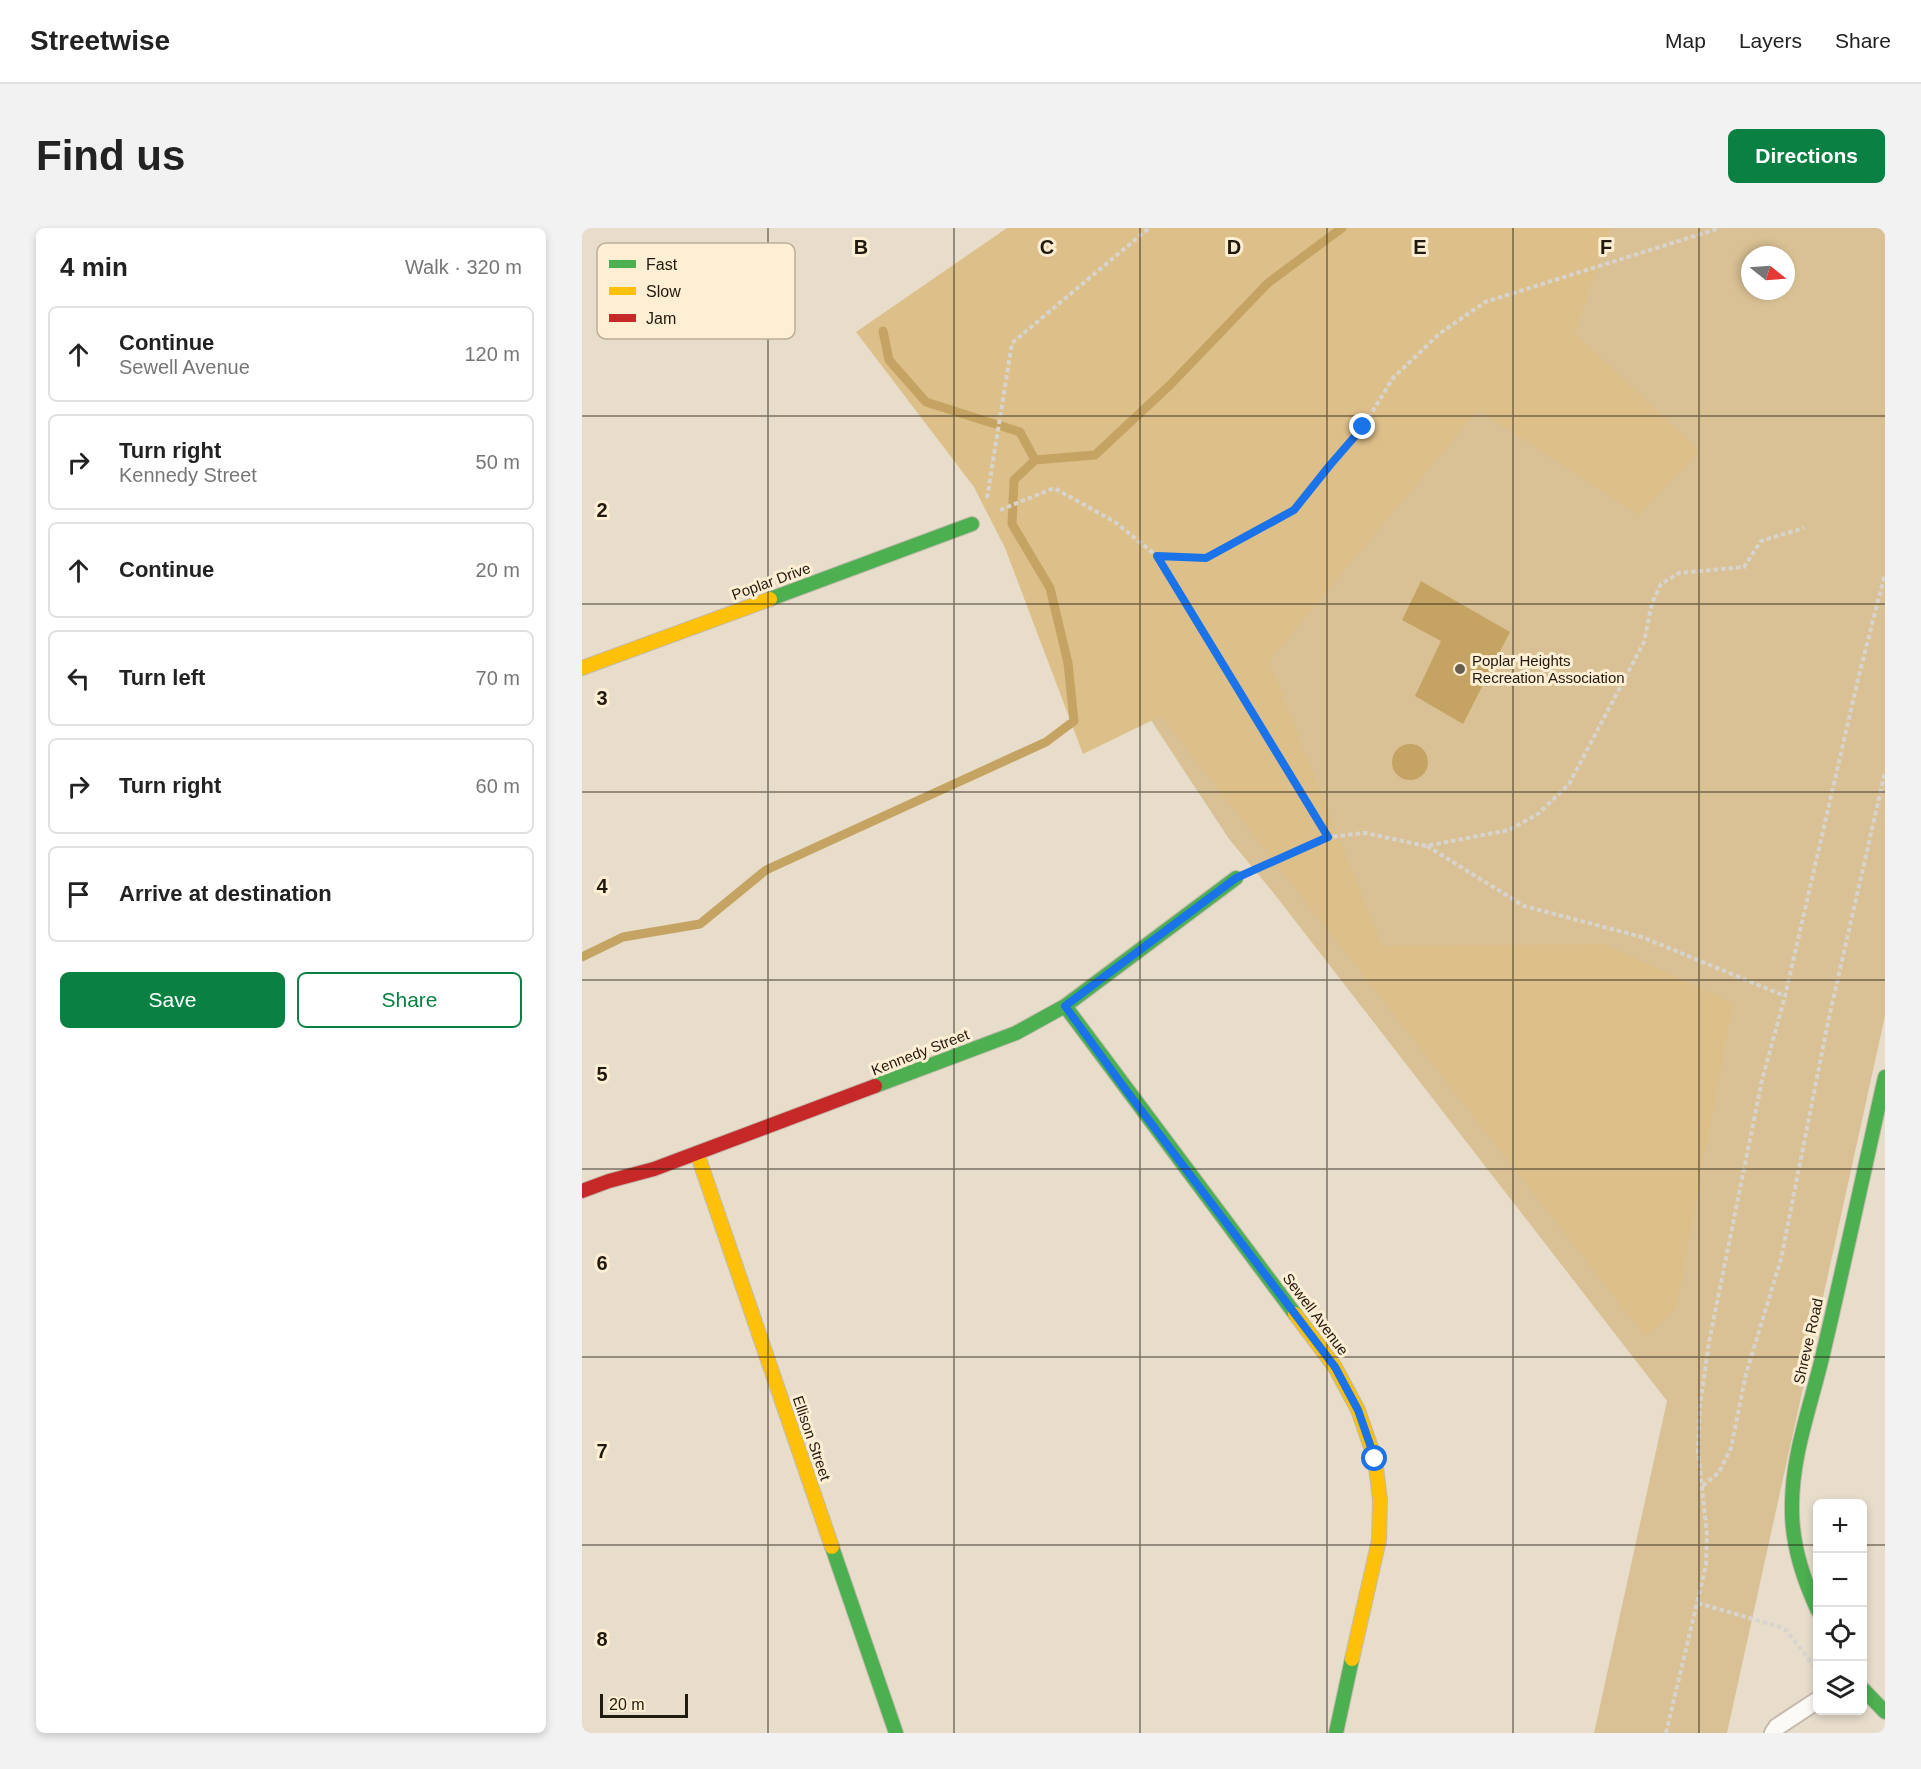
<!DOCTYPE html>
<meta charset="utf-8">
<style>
body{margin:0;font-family:Arial,sans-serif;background:#f2f2f2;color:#222}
.controls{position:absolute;right:18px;bottom:18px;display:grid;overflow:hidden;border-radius:9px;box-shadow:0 3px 9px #0003}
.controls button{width:54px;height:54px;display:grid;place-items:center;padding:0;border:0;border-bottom:2px solid #e0e0e0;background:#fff;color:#222;font:30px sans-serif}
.compass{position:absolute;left:1159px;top:18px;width:54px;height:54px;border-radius:50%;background:#fff;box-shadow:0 3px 9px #0003;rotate:107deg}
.scale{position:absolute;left:18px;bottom:15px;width:88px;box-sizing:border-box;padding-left:6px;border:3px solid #211a0e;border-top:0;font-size:16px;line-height:21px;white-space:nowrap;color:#211a0e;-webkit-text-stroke:4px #feeed3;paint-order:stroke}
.stop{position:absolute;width:18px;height:18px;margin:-14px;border:4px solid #1a73e8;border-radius:50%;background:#fff}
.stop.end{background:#1a73e8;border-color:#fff;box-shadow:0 2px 6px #0008}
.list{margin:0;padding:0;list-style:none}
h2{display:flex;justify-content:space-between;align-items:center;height:78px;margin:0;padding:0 24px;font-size:26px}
h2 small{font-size:20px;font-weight:400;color:#767676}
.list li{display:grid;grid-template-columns:39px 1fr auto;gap:18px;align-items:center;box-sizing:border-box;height:96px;margin:0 12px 12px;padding:0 12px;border:2px solid #e0e0e0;border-radius:9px}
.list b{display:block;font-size:22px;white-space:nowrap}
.list p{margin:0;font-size:20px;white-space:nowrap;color:#767676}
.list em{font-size:20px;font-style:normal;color:#767676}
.actions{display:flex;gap:12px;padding:18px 24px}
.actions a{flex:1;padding:14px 0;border:2px solid #0b8043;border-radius:9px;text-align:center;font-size:21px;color:#0b8043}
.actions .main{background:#0b8043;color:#fff}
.icon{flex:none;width:33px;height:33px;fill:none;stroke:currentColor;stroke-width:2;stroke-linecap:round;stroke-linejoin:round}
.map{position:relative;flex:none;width:1303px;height:1505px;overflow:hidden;border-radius:9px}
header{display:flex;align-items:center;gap:36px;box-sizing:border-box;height:84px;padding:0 30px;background:#fff;border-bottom:2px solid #e0e0e0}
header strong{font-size:28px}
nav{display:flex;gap:33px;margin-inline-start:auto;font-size:21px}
.intro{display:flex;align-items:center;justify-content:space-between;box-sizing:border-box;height:144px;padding:0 36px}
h1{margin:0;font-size:42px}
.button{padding:15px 27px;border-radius:9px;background:#0b8043;color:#fff;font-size:21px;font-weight:700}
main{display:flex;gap:36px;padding:0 36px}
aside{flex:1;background:#fff;border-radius:9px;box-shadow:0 3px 9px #0003}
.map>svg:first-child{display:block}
</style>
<header>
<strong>Streetwise</strong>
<nav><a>Map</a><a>Layers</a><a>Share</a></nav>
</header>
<div class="intro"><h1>Find us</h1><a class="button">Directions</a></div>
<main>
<aside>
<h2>4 min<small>Walk · 320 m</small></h2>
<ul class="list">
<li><svg class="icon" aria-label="ahead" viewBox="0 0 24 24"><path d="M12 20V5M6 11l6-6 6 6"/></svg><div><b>Continue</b><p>Sewell Avenue</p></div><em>120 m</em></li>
<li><svg class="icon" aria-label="right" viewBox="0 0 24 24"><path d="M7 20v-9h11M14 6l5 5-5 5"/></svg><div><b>Turn right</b><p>Kennedy Street</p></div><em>50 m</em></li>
<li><svg class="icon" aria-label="ahead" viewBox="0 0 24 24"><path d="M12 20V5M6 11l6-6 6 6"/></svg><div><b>Continue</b></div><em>20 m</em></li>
<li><svg class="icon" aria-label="left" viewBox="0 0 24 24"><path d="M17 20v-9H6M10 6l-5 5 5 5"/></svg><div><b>Turn left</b></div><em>70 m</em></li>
<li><svg class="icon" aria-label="right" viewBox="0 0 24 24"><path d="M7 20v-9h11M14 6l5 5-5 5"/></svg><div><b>Turn right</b></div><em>60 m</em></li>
<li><svg class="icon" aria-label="arrive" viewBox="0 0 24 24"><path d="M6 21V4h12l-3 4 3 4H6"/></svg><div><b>Arrive at destination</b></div></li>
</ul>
<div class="actions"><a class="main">Save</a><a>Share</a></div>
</aside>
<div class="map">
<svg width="1303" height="1505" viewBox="0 0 1303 1505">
<rect width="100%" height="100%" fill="#e8ddcb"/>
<path fill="#dac195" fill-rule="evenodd" d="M 474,0 L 1303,0 L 1303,788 L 1145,1505 L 1012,1505 L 1085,1173 L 690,663 L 647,611 L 574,500 L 332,113 ZM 1168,27 L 1204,27 L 1204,63 L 1168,63 Z"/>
<path fill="#ddbf8a" d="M 425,0 L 1029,0 L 993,105 L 1117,223 L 1057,287 L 896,182 L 687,433 L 800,718 L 1022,716 L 1151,775 L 1094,1081 L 1063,1108 L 579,488 L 501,526 L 423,320 L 392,259 L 274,104 Z"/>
<path fill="#c5a463" d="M 839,353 L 928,404 L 881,496 L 833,468 L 859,413 L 820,392 Z
M810 534a18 18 0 1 1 36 0a18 18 0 1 1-36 0Z"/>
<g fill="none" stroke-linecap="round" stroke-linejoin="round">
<path stroke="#c5a463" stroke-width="9" d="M 301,103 L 307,132 L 344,174 L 438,204 L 453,232
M 0,729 L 41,709 L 118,696 L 184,642 L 464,514 L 492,493 L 486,435 L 468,360 L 430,296 L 432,252 L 453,232 L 513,227 L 588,157 L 686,55 L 760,0"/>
<defs>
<path id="lane" d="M 1191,1505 L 1195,1499 L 1236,1472"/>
<path id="fast" d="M 188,371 L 390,296
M 483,778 L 713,1086
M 293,858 L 434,805 L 483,778 L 654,650
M 250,1319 L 314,1505
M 1236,1383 C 1221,1351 1210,1318 1210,1282 C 1209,1230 1228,1180 1240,1130 C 1262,1037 1282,943 1303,849
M 1280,1460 L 1303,1484
M 754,1505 L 770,1431"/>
<path id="slow" d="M 0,440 L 188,371
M 115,925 L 250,1319
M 713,1086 L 753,1139 L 776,1182 L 793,1231 L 798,1272 L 797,1312 L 770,1431"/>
<path id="jam" d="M 0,963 L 27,953 L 72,941 L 293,858"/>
</defs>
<use href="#lane" stroke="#c3baac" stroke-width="20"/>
<use href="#fast" stroke="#c3baac" stroke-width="16"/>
<use href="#slow" stroke="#c3baac" stroke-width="16"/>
<use href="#jam" stroke="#c3baac" stroke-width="16"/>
<path stroke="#d7d4ce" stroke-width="4" stroke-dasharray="4.5 3" stroke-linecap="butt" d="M 405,270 L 430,115 L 567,0
M 418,282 L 472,260 L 533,294 L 575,328 L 624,330 L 712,282 L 748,237 L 781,199 L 811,150 L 857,106 L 903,74 L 1138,0
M 576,329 L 746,609
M 845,618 L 942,678 L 1060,709 L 1203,768
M 682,637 L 746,609 L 783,605 L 844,618 L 927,602 L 956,586 L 987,556 L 1062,414 L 1070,375 L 1079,356 L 1097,345 L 1162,339 L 1179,313 L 1222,300
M 1121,1258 L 1137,1244 L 1149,1220 L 1164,1146 L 1199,1031 L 1246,794 L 1303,544
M 1116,1375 L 1198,1399 L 1205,1403 L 1236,1443
M 1084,1505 L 1124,1337 L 1125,1307 L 1116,1222 L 1118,1177 L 1127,1114 L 1180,852 L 1203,768 L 1277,447 L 1303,346"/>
<use href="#lane" stroke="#fcfaf7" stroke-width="16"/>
<use href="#fast" stroke="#4caf50" stroke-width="14"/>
<use href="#slow" stroke="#ffc107" stroke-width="14"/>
<use href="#jam" stroke="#c62828" stroke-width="14"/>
</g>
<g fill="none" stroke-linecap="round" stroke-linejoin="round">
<path stroke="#1a73e8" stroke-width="8" d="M 781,199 L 748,237 L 712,282 L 624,330 L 575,328 L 746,609 L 654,650 L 483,778 L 541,858 L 753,1139 L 776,1182 L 793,1231"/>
</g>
<path fill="none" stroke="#211a0e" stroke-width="1.5" stroke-opacity="0.55" d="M 186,0 L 186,1505M 372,0 L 372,1505M 558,0 L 558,1505M 745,0 L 745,1505M 931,0 L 931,1505M 1117,0 L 1117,1505M 0,188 L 1303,188M 0,376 L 1303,376M 0,564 L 1303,564M 0,752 L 1303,752M 0,941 L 1303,941M 0,1129 L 1303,1129M 0,1317 L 1236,1317M 1280,1317 L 1303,1317"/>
<circle fill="#675e50" stroke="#feeed3" stroke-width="2" cx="878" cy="441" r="6"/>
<g text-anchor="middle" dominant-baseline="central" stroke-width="6" stroke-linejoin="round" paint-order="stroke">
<g font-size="15" fill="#211a0e" stroke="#feeed3">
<text transform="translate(189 353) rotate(-20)">Poplar Drive</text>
<text transform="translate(338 824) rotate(-21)">Kennedy Street</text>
<text transform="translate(734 1086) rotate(53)">Sewell Avenue</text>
<text transform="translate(1226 1113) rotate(-77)">Shreve Road</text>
<text transform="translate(230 1210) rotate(71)">Ellison Street</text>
</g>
<g font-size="15" fill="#211a0e" stroke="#feeed3" text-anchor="start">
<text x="890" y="432">Poplar Heights<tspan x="890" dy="17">Recreation Association</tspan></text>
</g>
</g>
<rect x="15" y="15" width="198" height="96" rx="9" fill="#feeed3" stroke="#bcae98" stroke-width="1.5"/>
<rect x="27" y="32" width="27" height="8" fill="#4caf50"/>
<rect x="27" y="59" width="27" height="8" fill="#ffc107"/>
<rect x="27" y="86" width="27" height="8" fill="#c62828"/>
<g font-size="16" fill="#211a0e">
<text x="64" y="42">Fast</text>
<text x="64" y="69">Slow</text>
<text x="64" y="96">Jam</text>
</g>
<g font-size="20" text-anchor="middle" font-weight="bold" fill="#211a0e" stroke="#feeed3" stroke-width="6" stroke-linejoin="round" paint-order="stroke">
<text x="279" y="26">B</text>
<text x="465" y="26">C</text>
<text x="652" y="26">D</text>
<text x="838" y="26">E</text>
<text x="1024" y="26">F</text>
<text x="20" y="289">2</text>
<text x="20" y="477">3</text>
<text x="20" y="665">4</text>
<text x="20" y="853">5</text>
<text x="20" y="1042">6</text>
<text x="20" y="1230">7</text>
<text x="20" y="1418">8</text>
</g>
</svg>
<div class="controls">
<button>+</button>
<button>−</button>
<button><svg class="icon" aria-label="locate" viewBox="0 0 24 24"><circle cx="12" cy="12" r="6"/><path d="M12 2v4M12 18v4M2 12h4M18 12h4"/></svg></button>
<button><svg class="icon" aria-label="layers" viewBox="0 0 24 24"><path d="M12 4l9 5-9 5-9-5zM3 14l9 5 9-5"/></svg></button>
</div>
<svg class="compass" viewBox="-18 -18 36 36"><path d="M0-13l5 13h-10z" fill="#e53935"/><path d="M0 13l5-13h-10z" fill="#767676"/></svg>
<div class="scale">20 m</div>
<div class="stop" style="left:793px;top:1231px"></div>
<div class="stop end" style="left:781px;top:199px"></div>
</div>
</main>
